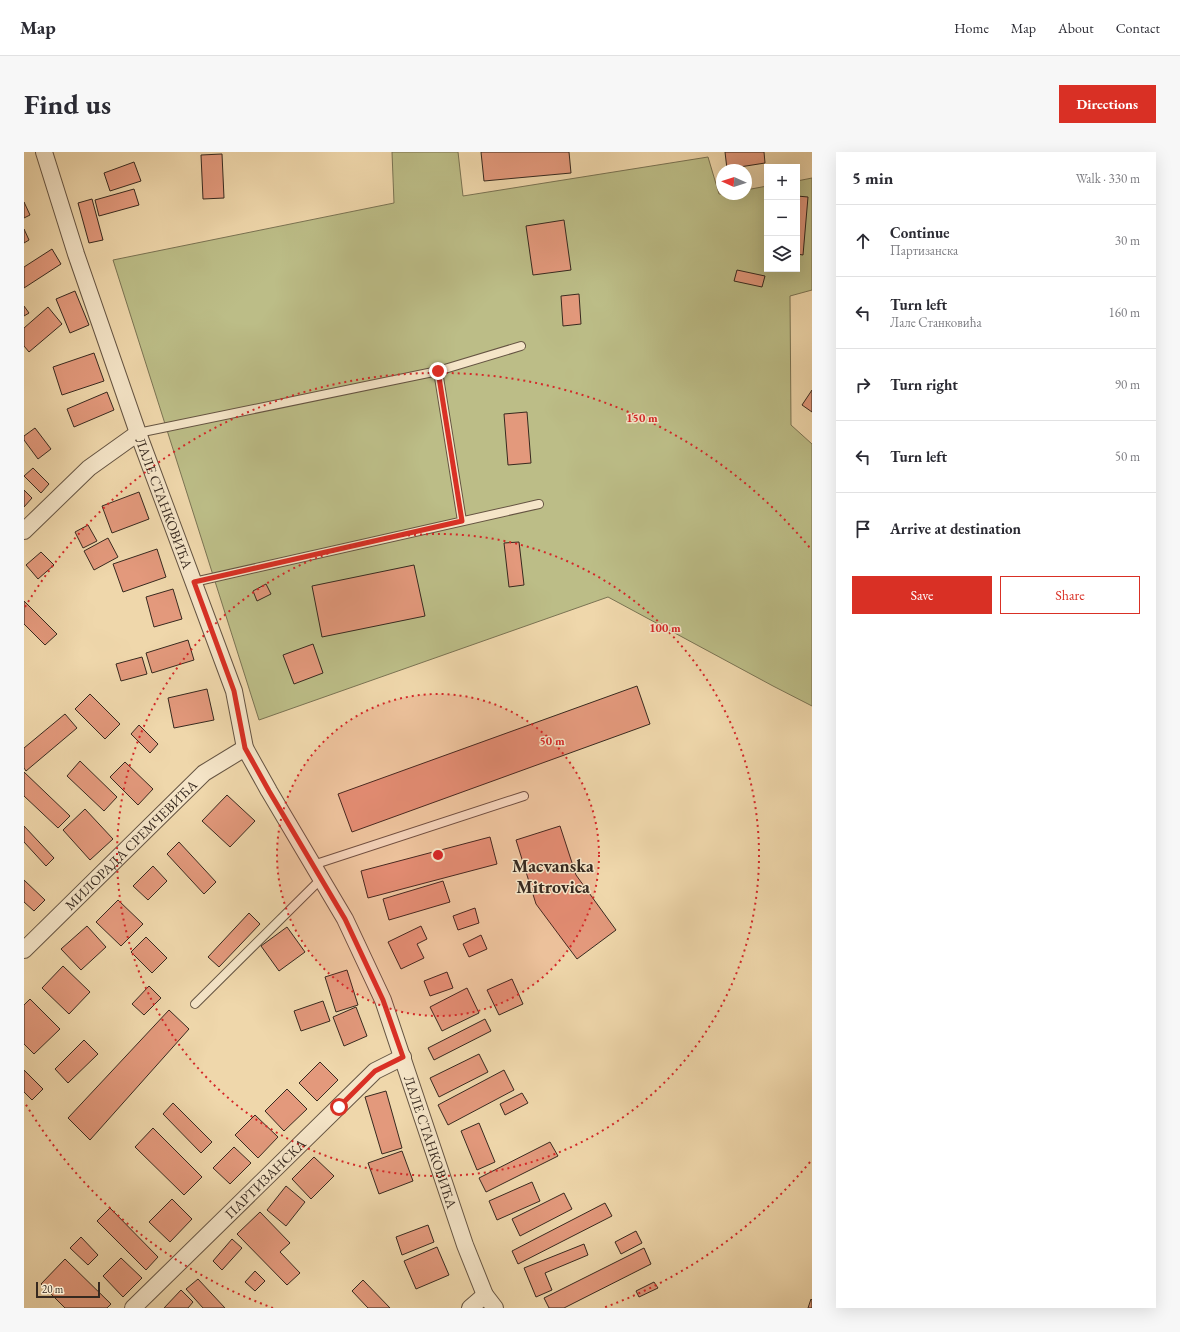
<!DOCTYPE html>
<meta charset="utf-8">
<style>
body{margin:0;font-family:"EB Garamond",serif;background:#f7f7f7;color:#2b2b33}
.controls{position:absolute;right:12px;top:12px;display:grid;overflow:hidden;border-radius:0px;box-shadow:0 4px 16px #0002}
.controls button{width:36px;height:36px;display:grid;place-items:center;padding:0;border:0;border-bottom:1px solid #e1e1e2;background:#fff;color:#2b2b33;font:20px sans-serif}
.compass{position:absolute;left:692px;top:12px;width:36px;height:36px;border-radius:50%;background:#fff;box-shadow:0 4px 16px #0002;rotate:273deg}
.scale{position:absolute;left:12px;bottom:10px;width:64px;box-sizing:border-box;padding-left:4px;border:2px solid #37291f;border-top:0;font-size:11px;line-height:14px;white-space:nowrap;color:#37291f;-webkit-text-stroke:3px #f5e5c8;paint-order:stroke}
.stop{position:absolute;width:12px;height:12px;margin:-9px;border:3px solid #d93025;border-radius:50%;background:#fff}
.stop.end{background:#d93025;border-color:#fff;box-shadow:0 1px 4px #0008}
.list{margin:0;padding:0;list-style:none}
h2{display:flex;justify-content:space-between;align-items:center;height:52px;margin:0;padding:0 16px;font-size:17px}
h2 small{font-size:13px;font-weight:400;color:#7c7c81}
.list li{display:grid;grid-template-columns:26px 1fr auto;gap:12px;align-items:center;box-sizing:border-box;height:72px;padding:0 16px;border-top:1px solid #e1e1e2}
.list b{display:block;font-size:15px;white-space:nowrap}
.list p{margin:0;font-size:13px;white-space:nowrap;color:#7c7c81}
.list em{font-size:13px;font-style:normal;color:#7c7c81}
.actions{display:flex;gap:8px;padding:12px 16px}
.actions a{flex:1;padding:9px 0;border:1px solid #d93025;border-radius:0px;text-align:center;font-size:14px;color:#d93025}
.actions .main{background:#d93025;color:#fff}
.icon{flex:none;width:22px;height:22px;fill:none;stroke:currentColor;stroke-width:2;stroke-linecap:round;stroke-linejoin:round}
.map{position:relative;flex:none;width:788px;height:1156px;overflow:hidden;border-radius:0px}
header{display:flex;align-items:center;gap:24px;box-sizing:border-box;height:56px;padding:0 20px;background:#fff;border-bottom:1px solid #e1e1e2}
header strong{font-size:19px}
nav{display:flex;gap:22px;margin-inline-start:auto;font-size:14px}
.intro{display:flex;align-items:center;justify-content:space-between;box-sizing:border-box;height:96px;padding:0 24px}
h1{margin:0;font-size:28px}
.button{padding:10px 18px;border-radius:0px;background:#d93025;color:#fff;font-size:14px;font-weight:700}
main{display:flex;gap:24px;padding:0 24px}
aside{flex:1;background:#fff;border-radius:0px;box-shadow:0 4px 16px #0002}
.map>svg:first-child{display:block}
</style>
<header>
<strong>Map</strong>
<nav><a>Home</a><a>Map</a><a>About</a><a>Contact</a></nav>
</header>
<div class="intro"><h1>Find us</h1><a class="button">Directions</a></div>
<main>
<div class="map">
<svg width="788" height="1156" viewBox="0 0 788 1156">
<rect width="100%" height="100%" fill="#efd7ab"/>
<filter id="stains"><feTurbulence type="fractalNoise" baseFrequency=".005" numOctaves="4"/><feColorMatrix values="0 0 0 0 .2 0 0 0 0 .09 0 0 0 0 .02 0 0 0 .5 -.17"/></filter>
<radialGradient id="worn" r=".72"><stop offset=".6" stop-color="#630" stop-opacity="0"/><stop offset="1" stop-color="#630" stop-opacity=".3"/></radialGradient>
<path fill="#bcbd87" stroke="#7a7353" d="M 368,0 L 434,0 L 439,44 L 684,5 L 695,42 L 722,42 L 722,38 L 743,34 L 743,117 L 773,117 L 773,29 L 788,26 L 788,138 L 766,144 L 767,273 L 788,292 L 788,554 L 749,534 L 584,445 L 235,568 L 89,108 L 370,51 Z"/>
<path fill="#e3997c" stroke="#37291f" d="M 457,0 L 545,0 L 547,21 L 460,29 Z
M 701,0 L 740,0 L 741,11 L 703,17 Z
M 198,2 L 200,46 L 179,47 L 177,3 Z
M 110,10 L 117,29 L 86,39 L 80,21 Z
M 110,37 L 115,53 L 75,64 L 71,48 Z
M 773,44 L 784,45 L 779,103 L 773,102 Z
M 68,47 L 79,88 L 65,91 L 54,51 Z
M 0,50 L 6,63 L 0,66 Z
M 540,68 L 547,118 L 509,123 L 502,74 Z
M 0,77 L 5,88 L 0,91 Z
M 28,97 L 37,112 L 0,136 L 0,115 Z
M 713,118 L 741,124 L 738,135 L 710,129 Z
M 51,139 L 65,173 L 46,181 L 32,147 Z
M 555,142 L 557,172 L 539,174 L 537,144 Z
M 0,154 L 5,161 L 0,164 Z
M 24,155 L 38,172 L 5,200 L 0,194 L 0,176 Z
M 70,201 L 80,229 L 38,243 L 29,215 Z
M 788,238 L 788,260 L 778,253 Z
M 83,240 L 90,258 L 50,275 L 43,257 Z
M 503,260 L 507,311 L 484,313 L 480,262 Z
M 11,276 L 27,297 L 14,307 L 0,288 L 0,284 Z
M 9,316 L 25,332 L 17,341 L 0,324 Z
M 0,338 L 8,346 L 0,355 Z
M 115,340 L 125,367 L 88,381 L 78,354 Z
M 64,373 L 73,389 L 59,396 L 51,380 Z
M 84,386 L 94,405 L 70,418 L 60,399 Z
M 495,390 L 500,433 L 485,435 L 480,391 Z
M 133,397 L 142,425 L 99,440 L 89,412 Z
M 17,400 L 30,413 L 14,427 L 2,413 Z
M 390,413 L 401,464 L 298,485 L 288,434 Z
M 242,432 L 247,442 L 233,449 L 229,439 Z
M 149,437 L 158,467 L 130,475 L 122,445 Z
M 0,449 L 33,482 L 21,493 L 0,472 Z
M 164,488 L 170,508 L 128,521 L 122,501 Z
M 289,492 L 299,521 L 270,532 L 259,503 Z
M 118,505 L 123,522 L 97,529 L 92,512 Z
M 613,534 L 626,572 L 328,680 L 314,642 Z
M 183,537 L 190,568 L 150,576 L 144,546 Z
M 66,542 L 96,572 L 81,587 L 51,557 Z
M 41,562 L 53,576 L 2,619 L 0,616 L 0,596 Z
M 115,573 L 134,592 L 126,601 L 107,582 Z
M 56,609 L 93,645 L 80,659 L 43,624 Z
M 101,610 L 129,637 L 114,653 L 86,625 Z
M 0,620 L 46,664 L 34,676 L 0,644 Z
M 203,643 L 231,669 L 206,695 L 178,669 Z
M 61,657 L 89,687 L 66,708 L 39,678 Z
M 0,674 L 30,706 L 22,714 L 0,690 Z
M 536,674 L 552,723 L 592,778 L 553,807 L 512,752 L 492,688 Z
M 466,685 L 473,712 L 344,746 L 337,719 Z
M 155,690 L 192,730 L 180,742 L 143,702 Z
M 129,714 L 143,729 L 124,748 L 109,734 Z
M 0,728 L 21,748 L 10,759 L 0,750 Z
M 419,729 L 426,750 L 365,768 L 359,747 Z
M 94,748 L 119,772 L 97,794 L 72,770 Z
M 451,756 L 455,771 L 434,778 L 429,764 Z
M 225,761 L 236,772 L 195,815 L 184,805 Z
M 63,774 L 82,795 L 57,818 L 37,797 Z
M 397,774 L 403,787 L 393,792 L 400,806 L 377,817 L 364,790 Z
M 263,775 L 281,800 L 255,819 L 237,794 Z
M 457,783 L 463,797 L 445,805 L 439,792 Z
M 122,785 L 143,806 L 128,821 L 107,800 Z
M 39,814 L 66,840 L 45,862 L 18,836 Z
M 323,818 L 334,853 L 312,860 L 301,825 Z
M 423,820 L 429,836 L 406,844 L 400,829 Z
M 488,827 L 499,852 L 475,863 L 463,838 Z
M 125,834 L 137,846 L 120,863 L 108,852 Z
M 443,836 L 455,861 L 418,879 L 406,855 Z
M 6,847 L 36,877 L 10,902 L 0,892 L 0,853 Z
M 299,849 L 306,869 L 277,879 L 270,859 Z
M 332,855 L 343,884 L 320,894 L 309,865 Z
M 145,858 L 165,877 L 66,988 L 44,966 Z
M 461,867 L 467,879 L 410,908 L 404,896 Z
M 60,888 L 74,902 L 44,931 L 31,917 Z
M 455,902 L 464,920 L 415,945 L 406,926 Z
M 296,910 L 314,928 L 293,949 L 275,931 Z
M 0,918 L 19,937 L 8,948 L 0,940 Z
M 480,918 L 490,938 L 424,973 L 414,953 Z
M 263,937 L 283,957 L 260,979 L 241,959 Z
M 362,939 L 378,996 L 358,1002 L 341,945 Z
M 498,941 L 504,951 L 481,963 L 476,952 Z
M 149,951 L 188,990 L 177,1001 L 139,962 Z
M 231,963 L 254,985 L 234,1006 L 211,983 Z
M 455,971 L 471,1010 L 453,1018 L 437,979 Z
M 129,976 L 178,1025 L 160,1043 L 111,995 Z
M 526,990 L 534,1004 L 462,1040 L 455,1026 Z
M 210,995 L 227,1011 L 206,1032 L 189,1016 Z
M 378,999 L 389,1029 L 355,1042 L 344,1011 Z
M 290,1005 L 310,1024 L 287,1047 L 268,1027 Z
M 508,1030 L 516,1049 L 473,1068 L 465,1049 Z
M 262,1034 L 281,1050 L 262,1074 L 243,1058 Z
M 540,1041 L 548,1057 L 496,1084 L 488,1067 Z
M 148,1047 L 168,1067 L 146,1090 L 125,1070 Z
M 581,1051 L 588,1064 L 494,1112 L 488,1099 Z
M 86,1056 L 134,1105 L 122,1118 L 73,1069 Z
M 236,1060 L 266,1091 L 256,1100 L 276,1121 L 263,1133 L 213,1082 Z
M 404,1073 L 410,1090 L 378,1103 L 372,1085 Z
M 612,1079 L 618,1091 L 597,1102 L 591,1090 Z
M 57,1085 L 74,1103 L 64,1113 L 46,1096 Z
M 208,1087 L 218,1096 L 198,1118 L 189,1109 Z
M 560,1092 L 564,1103 L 521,1121 L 528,1138 L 512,1145 L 500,1116 Z
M 413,1095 L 425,1123 L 392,1137 L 380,1109 Z
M 620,1096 L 627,1112 L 540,1156 L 525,1156 L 520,1146 Z
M 97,1106 L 118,1126 L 99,1145 L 79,1124 Z
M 41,1107 L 87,1152 L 83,1156 L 41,1156 L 17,1132 Z
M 231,1119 L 241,1129 L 231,1139 L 221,1130 Z
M 174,1127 L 201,1156 L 179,1156 L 162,1137 Z
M 339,1128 L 366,1156 L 344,1156 L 328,1139 Z
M 630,1130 L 634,1136 L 615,1145 L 612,1139 Z
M 157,1138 L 169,1150 L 164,1156 L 140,1156 Z
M 787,1147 L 788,1148 L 788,1156 L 784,1156 Z"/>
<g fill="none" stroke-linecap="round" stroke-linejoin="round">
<defs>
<path id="service" d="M 414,219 L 438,369
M 114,281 L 414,219 L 497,194
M 170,430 L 515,352
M 289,713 L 500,644
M 171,852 L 297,727"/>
<g id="minor">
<path id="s1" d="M 20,0 L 52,102 L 114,281 L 210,539 L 221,596 L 245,639 L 321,767 L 359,848 L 441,1093 L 461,1143 L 471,1156"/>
<path d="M 0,379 L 65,316 L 114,281"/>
<path id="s2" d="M 0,798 L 180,621 L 221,596"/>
<path id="s3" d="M 109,1156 L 351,919 L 379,905"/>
<path d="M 446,1156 L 461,1143"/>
</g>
</defs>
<use href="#service" stroke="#655442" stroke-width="10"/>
<use href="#minor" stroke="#655442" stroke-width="18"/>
<use href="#service" stroke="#f5e5c8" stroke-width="8"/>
<use href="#minor" stroke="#f5e5c8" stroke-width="16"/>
</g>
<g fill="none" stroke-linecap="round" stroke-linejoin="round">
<path stroke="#d93025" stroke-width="5" d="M 315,955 L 351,919 L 379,905 L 359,848 L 321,767 L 245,639 L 221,596 L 210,539 L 170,430 L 438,369 L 414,219"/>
</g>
<circle cx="414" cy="703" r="161" fill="#d62828" fill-opacity=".12"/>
<g fill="none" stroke="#d62828" stroke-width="2" stroke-dasharray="2 4">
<circle cx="414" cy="703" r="161"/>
<circle cx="414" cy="703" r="321"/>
<path d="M786 1010A482 482 0 0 1 579 1156M249 1156A482 482 0 0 1 1 951M1 455A482 482 0 0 1 786 396"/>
</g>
<g text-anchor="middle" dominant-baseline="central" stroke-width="3" stroke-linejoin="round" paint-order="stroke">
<g font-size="14" fill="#37291f" stroke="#f5e5c8">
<text stroke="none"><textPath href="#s1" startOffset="371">ЛАЛЕ СТАНКОВИЋА</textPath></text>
<text stroke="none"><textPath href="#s2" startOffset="150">МИЛОРАДА СРЕМЧЕВИЋА</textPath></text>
<text stroke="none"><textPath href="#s1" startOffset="1067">ЛАЛЕ СТАНКОВИЋА</textPath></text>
<text stroke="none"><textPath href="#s3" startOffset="185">ПАРТИЗАНСКА</textPath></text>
</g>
<g font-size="18" font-weight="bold" fill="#37291f" stroke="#f5e5c8">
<text x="529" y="713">Macvanska<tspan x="529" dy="21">Mitrovica</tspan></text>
</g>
</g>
<circle cx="414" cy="703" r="6" fill="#d62828" stroke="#f5e5c8" stroke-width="2"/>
<g font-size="12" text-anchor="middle" font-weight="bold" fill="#d62828" stroke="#f5e5c8" stroke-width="3" stroke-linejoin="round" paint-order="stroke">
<text x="618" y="270">150 m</text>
<text x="641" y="480">100 m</text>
<text x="528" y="593">50 m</text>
</g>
<rect width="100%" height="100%" filter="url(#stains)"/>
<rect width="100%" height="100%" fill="url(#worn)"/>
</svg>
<div class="controls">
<button>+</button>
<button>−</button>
<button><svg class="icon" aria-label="layers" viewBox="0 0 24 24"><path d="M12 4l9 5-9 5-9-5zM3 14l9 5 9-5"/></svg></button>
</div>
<svg class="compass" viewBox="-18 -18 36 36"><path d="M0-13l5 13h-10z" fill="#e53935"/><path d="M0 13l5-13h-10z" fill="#7c7c81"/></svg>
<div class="scale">20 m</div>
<div class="stop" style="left:315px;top:955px"></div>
<div class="stop end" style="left:414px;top:219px"></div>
</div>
<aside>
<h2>5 min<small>Walk · 330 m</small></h2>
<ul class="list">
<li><svg class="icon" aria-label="ahead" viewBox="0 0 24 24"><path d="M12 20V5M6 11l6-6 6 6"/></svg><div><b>Continue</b><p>Партизанска</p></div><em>30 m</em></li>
<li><svg class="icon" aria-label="left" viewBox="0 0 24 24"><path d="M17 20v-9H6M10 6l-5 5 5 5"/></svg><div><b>Turn left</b><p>Лале Станковића</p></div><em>160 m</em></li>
<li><svg class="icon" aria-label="right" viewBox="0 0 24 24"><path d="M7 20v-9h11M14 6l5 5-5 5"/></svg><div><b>Turn right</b></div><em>90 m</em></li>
<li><svg class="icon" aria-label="left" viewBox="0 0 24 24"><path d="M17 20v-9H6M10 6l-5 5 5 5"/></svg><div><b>Turn left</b></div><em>50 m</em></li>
<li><svg class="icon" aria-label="arrive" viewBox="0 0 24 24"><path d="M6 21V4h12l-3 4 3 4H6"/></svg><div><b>Arrive at destination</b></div></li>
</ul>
<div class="actions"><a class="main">Save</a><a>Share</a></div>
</aside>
</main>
